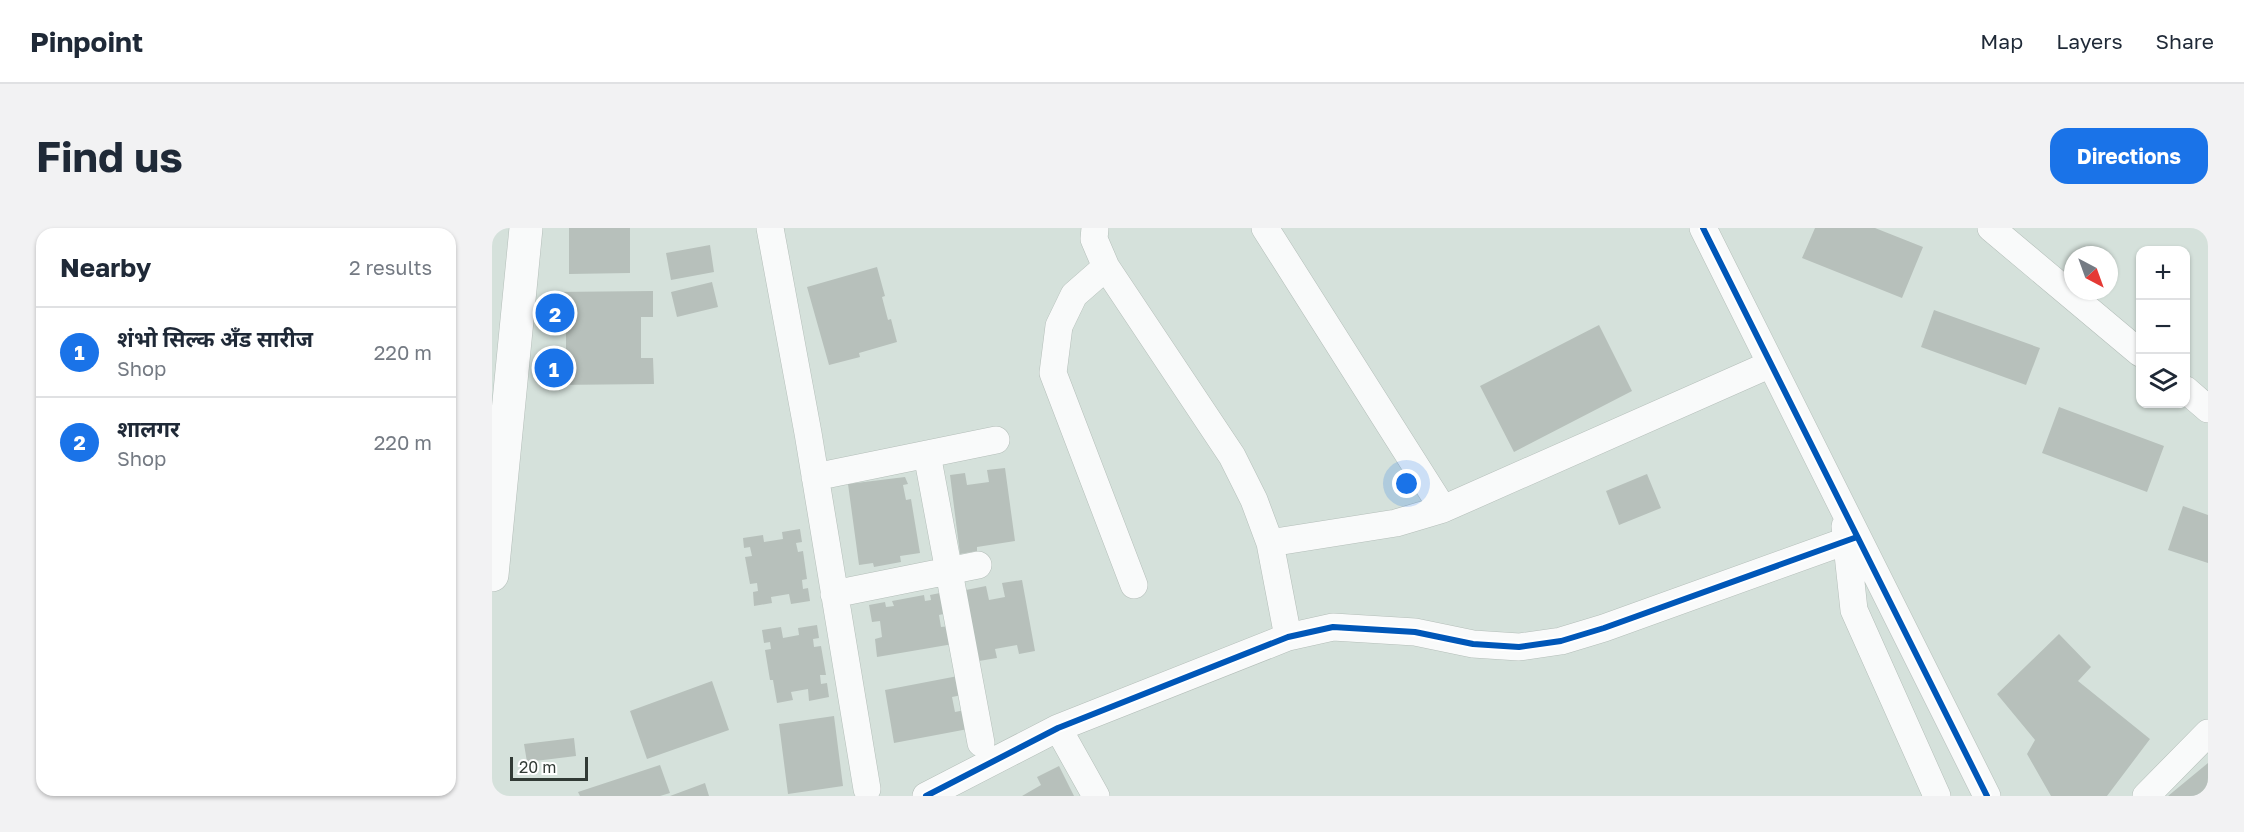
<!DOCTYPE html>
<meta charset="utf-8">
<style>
body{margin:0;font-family:"Golos Text","Noto Sans Devanagari",sans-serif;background:#f2f2f3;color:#1f2937}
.controls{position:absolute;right:18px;top:18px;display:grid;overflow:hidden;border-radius:12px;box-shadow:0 2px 4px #0004}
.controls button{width:54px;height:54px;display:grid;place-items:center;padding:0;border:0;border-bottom:2px solid #e0e1e3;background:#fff;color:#1f2937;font:30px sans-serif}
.compass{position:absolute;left:1572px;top:18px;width:54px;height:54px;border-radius:50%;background:#fff;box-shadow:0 2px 4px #0004;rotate:139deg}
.scale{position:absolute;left:18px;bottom:15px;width:78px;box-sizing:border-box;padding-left:6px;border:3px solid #313a35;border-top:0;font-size:16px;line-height:21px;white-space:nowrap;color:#313a35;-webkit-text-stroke:4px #fff;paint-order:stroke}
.you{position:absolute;left:915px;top:256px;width:21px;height:21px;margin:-15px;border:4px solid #fff;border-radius:50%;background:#1a73e8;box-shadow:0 0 0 9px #1a73e833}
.badge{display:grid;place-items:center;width:39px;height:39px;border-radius:50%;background:#1a73e8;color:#fff;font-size:20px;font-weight:700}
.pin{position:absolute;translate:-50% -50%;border:3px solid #fff;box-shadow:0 2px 6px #0006}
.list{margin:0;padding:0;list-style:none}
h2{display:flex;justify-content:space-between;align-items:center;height:78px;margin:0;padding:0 24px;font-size:26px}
h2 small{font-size:20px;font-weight:400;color:#747a83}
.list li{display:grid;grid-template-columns:39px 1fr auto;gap:18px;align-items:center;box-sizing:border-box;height:90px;padding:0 24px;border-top:2px solid #e0e1e3}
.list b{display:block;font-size:22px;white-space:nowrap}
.list p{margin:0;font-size:20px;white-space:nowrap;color:#747a83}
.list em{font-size:20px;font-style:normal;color:#747a83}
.icon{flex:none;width:33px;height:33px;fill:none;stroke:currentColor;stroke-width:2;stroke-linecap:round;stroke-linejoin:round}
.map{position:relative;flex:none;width:1716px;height:568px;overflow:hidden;border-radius:18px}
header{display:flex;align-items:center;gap:36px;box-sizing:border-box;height:84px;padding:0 30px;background:#fff;border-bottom:2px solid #e0e1e3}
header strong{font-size:28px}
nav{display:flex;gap:33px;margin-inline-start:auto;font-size:21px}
.intro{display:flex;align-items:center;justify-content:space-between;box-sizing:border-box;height:144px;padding:0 36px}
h1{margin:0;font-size:42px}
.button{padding:15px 27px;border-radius:18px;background:#1a73e8;color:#fff;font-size:21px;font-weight:700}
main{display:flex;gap:36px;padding:0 36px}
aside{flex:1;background:#fff;border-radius:18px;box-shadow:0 2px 4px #0004}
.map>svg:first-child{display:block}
</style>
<header>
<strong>Pinpoint</strong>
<nav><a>Map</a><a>Layers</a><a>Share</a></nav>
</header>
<div class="intro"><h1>Find us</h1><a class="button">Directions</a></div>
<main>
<aside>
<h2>Nearby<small>2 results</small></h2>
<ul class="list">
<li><span class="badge">1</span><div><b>शंभो सिल्क अँड सारीज</b><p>Shop</p></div><em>220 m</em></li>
<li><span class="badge">2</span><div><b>शालगर</b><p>Shop</p></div><em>220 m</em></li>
</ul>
</aside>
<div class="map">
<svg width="1716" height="568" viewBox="0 0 1716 568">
<rect width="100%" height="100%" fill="#d5e1db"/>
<path fill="#b7c0bb" d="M 77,0 L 138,0 L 138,45 L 77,46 Z
M 1323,0 L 1383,0 L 1431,19 L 1410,70 L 1310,30 Z
M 218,17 L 222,44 L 179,52 L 174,25 Z
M 385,39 L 393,68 L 390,69 L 396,92 L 399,91 L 405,114 L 367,125 L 368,129 L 337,137 L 315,59 Z
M 220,54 L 226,79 L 185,89 L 179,64 Z
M 161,63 L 161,89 L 149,89 L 149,130 L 161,130 L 162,156 L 62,157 L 62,133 L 74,133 L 74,85 L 62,85 L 62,64 Z
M 1442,82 L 1548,120 L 1534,157 L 1429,119 Z
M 1107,97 L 1140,163 L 1022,224 L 988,158 Z
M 1567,179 L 1672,218 L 1655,264 L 1550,225 Z
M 513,240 L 523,313 L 485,319 L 485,323 L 468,326 L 458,247 L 473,245 L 475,257 L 497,254 L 495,242 Z
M 1155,246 L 1169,280 L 1127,297 L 1114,263 Z
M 413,249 L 416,256 L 411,257 L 414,272 L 419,271 L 428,325 L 408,328 L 409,334 L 382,339 L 381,335 L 367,337 L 356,256 Z
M 1691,278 L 1716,287 L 1716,335 L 1676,322 Z
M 308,301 L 310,314 L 304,315 L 306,324 L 311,323 L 315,351 L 310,352 L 311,361 L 316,360 L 318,373 L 299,376 L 297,366 L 279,369 L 280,375 L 262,378 L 261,364 L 266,363 L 265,355 L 258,356 L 253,329 L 260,328 L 258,319 L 252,320 L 251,310 L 271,307 L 272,314 L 291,311 L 290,304 Z
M 530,352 L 543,423 L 527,426 L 525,417 L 503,421 L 505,430 L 487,433 L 474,362 L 494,358 L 497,372 L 513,369 L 510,355 Z
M 453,364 L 456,385 L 447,387 L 449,399 L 458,398 L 461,416 L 385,429 L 383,411 L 390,409 L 388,393 L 380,394 L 377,377 L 393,374 L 394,379 L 402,378 L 400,373 L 432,367 L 433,373 L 439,372 L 438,367 Z
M 325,397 L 327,410 L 321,411 L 322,419 L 329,418 L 334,447 L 328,447 L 329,456 L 335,455 L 337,469 L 317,473 L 316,461 L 299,464 L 301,472 L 285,475 L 281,452 L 278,452 L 273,422 L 279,421 L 278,414 L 272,415 L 270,402 L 289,399 L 291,410 L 307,407 L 306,400 Z
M 1567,406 L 1599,439 L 1586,453 L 1658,511 L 1615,568 L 1559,568 L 1535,526 L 1543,512 L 1505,466 Z
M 466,448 L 470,467 L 460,469 L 463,484 L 473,482 L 476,501 L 402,515 L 393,462 Z
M 220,453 L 237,502 L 155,531 L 138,483 Z
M 342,488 L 351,558 L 296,566 L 287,496 Z
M 82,510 L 84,528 L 35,534 L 32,516 Z
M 1716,535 L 1716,568 L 1676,568 Z
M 168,537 L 178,565 L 168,568 L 88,568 L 86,564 Z
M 567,538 L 582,568 L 530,568 L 549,557 L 545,549 Z
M 213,555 L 217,568 L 178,568 Z"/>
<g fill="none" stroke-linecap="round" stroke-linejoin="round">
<defs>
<path id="minor" d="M 278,0 L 316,205 L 375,561
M 603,0 L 602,11 L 614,39 L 740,228 L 762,272 L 778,315 L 796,409
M 773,0 L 951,281
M 1211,0 L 1495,568
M 1499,0 L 1648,125
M 614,39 L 582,67 L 567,98 L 561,145 L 642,357
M 1694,162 L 1716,181
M 435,226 L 489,515
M 323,249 L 504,212
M 1353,298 L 1362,382 L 1445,568
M 778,315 L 904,295 L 951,281 L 1279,136
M 342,366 L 486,337
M 566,500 L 604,568
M 434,568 L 566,500 L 796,409 L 841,399 L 923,404 L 981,416 L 1027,419 L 1069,413 L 1112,400 L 1365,309
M 1654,568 L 1716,505"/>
<path id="major" d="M 0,347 L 34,0"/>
</defs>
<use href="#minor" stroke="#b4beb9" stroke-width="28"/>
<use href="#major" stroke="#b4beb9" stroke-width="34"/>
<use href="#minor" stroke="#f9fafa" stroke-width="27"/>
<use href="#major" stroke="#f9fafa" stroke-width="33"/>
<defs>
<path id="cycleway" d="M 1211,0 L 1495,568
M 434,568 L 566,500 L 796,409 L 841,399 L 923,404 L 981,416 L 1027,419 L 1069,413 L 1112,400 L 1365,309"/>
</defs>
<use href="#cycleway" stroke="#fff" stroke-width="10"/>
<use href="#cycleway" stroke="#0057b8" stroke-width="6"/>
</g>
</svg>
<div class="controls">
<button>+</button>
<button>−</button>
<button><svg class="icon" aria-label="layers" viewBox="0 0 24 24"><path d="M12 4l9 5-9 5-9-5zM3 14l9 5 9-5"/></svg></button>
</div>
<svg class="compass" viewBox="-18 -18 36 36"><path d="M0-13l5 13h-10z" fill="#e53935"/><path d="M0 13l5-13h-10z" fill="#747a83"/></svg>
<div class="scale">20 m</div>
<div class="you"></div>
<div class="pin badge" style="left:62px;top:140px">1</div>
<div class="pin badge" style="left:63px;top:85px">2</div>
</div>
</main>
